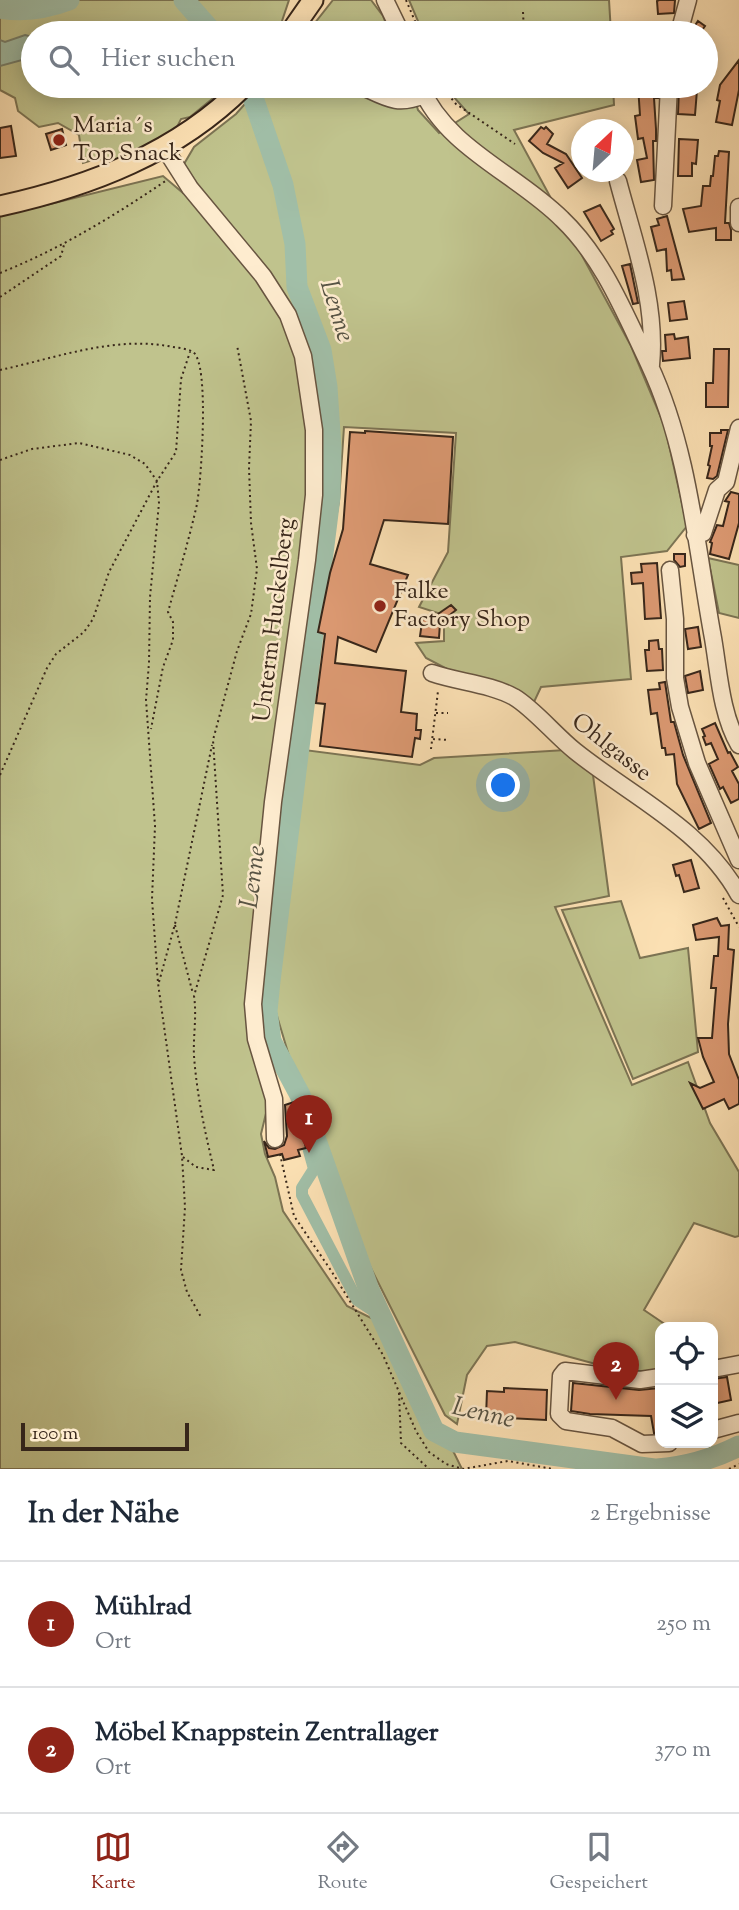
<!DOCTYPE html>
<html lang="de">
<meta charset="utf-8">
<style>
body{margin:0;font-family:"Sorts Mill Goudy",serif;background:#f6f6f7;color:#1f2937}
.controls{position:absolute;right:21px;bottom:21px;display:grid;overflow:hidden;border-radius:14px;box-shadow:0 4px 18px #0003}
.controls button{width:63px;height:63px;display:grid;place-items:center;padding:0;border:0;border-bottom:2px solid #e0e1e3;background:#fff;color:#1f2937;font:35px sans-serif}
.compass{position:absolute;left:571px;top:119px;width:63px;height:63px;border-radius:50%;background:#fff;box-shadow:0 4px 18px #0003;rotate:26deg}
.scale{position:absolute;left:21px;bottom:18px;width:168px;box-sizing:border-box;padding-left:7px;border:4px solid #37261a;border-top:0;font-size:19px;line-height:24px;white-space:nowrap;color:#37261a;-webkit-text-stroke:5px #feeccf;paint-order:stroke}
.you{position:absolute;left:504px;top:786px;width:24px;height:24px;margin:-18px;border:5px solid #fff;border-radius:50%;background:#1a73e8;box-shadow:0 0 0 10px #1a73e833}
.badge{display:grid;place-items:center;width:46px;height:46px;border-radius:50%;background:#8f2418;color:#fff;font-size:23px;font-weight:700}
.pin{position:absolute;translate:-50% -58px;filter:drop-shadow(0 2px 4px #0008)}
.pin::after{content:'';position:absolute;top:37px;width:24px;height:21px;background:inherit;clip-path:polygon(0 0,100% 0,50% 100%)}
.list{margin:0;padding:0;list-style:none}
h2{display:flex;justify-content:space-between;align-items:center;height:91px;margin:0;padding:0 28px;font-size:30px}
h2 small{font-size:23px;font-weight:400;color:#747a83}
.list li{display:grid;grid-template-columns:46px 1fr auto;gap:21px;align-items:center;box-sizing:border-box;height:126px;padding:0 28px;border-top:2px solid #e0e1e3}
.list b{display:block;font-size:26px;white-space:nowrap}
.list p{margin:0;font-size:23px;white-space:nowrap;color:#747a83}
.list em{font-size:23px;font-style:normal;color:#747a83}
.icon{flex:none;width:38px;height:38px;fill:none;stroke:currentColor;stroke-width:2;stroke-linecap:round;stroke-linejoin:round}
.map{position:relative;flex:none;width:739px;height:1469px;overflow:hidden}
.search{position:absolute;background:#fff;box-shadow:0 4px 18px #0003;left:21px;right:21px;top:21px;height:77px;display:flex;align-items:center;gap:18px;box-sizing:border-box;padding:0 24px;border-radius:38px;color:#747a83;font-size:26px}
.sheet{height:343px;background:#fff}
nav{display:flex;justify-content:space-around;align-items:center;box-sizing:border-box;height:98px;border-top:2px solid #e0e1e3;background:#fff;font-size:19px;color:#747a83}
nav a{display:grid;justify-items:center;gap:4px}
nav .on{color:#8f2418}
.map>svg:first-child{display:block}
</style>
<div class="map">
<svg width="739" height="1469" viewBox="0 0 739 1469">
<rect width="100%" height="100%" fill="#fde2b5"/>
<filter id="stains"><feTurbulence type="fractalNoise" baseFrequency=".00286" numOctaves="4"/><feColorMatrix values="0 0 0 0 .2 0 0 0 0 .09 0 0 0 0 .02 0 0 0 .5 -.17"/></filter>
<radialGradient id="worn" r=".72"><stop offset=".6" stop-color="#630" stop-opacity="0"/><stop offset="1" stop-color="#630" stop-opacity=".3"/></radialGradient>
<path fill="#c0c38d" stroke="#7c7454" stroke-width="2" d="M 0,0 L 289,0 L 281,24 L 274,33 L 33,33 L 33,86 L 228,86 L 190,117 L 181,119 L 174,133 L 123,160 L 96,159 L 83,163 L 79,135 L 58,123 L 39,127 L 18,111 L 15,98 L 0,90 Z
M 333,0 L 371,0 L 383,16 L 390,33 L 307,33 Z
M 409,0 L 609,0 L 611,33 L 423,33 Z
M 261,86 L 411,86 L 418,110 L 439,133 L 469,114 L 444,86 L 613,86 L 614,105 L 514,130 L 631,346 L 665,427 L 687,526 L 667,551 L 621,557 L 631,679 L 541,687 L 534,702 L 449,670 L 426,658 L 416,643 L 444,641 L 444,615 L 419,607 L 448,552 L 456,433 L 344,427 L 339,501 L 317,633 L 304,750 L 420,765 L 434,758 L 566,750 L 593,775 L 609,896 L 555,907 L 632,1085 L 688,1062 L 710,1123 L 739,1172 L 739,1236 L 735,1237 L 694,1223 L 644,1310 L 669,1327 L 660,1327 L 660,1371 L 651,1373 L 614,1369 L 515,1342 L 487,1346 L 467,1375 L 457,1424 L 445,1415 L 326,1179 L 274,1006 L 268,1105 L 261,1134 L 265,1154 L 275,1177 L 283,1211 L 347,1306 L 393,1329 L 462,1469 L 0,1469 L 0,214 L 46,205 L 163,176 L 183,193 L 197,184 L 184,164 L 194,147 L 236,114 Z
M 708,558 L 739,565 L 739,618 L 719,613 Z
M 621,901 L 640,958 L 688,948 L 698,1052 L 633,1079 L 562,910 Z"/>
<path fill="#a1bfa8" stroke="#77826f" stroke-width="2" d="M 25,35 L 33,37 L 33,57 L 0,66 L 0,40 L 5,42 Z"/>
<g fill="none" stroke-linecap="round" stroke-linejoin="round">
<path stroke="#a1bfa8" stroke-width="12" d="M 310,1126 L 306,1140 L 314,1169 L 302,1188 L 302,1195 L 357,1300 L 380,1315"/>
<path stroke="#a1bfa8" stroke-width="21" d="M 184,0 L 213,33
M 0,8 C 23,12 48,8 69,0
M 249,86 L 283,185 L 295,244 L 297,287 L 321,350 L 327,387 L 331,448 L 330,497 L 270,981 L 267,1011 L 271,1041 L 300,1095 L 369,1290 L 434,1431 L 455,1442 L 654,1469
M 657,1469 C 686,1467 713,1459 739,1446"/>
</g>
<path fill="#dd9a73" stroke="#37261a" stroke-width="2" d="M 659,0 L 675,0 L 674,13 L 658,14 L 657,1 Z
M 698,21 L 705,26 L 700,33 L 690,33 Z
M 739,60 L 739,90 L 732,125 L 716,122 L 720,101 L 717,100 L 720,85 Z
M 638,86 L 658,86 L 658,98 L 654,98 L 656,129 L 656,141 L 653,141 L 654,180 L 641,182 L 637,160 L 647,158 L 643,138 L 638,139 L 635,116 L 640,115 Z
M 679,89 L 697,90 L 695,115 L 678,114 Z
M 11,126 L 16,156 L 0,158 L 0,128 Z
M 541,127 L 544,129 L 546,127 L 553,134 L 547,144 L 566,154 L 582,178 L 568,188 L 555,168 L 563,163 L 543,153 L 529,141 Z
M 62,129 L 66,145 L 51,150 L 46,134 Z
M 679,139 L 698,140 L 696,164 L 692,163 L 692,176 L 678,176 Z
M 719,151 L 729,152 L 725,223 L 729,223 L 731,230 L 731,240 L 716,240 L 716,228 L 689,232 L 683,209 L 701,206 L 703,186 L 710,186 L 711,176 L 713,176 L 715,156 L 718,156 Z
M 600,205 L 614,229 L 611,231 L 613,234 L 601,241 L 584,212 Z
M 667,216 L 684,279 L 672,280 L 671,270 L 667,271 L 666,249 L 657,251 L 651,227 L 659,225 L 657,219 Z
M 630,264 L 638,303 L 633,304 L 622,266 Z
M 684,301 L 687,319 L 670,321 L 668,303 Z
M 674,334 L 675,339 L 688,337 L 690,358 L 663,361 L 662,351 L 666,351 L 665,335 Z
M 714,349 L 729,349 L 728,407 L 706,407 L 706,383 L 713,383 Z
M 721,430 L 728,430 L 717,476 L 713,479 L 707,478 L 710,466 L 708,465 L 712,446 L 710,446 L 710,433 L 721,433 Z
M 365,431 L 453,437 L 448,524 L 384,520 L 370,564 L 408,575 L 376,652 L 338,637 L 335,663 L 406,671 L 401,712 L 417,714 L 416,730 L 421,730 L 420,739 L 415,738 L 412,757 L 320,746 L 325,704 L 316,703 L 325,634 L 318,632 L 330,573 L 343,529 L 350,432 L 365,433 Z
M 731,492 L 739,494 L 739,523 L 729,559 L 710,554 L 712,543 L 710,542 L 717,525 L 723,526 L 729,502 L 725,501 Z
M 674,554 L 685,554 L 685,566 L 680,567 L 674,560 Z
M 657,563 L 661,618 L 645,619 L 643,583 L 632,584 L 631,573 L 642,572 L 641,564 Z
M 451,605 L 456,610 L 440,623 L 439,638 L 420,636 L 423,615 L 435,616 Z
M 698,627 L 701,647 L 688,649 L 685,629 Z
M 658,640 L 659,649 L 662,649 L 663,670 L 647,671 L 645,650 L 649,650 L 649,641 Z
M 700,671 L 703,690 L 688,693 L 685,676 Z
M 665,682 L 671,722 L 674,722 L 683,755 L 711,823 L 699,829 L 677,784 L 674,754 L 666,755 L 665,748 L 662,748 L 657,713 L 651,714 L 648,690 L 660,689 L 659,683 Z
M 715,723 L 728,753 L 730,752 L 738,767 L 732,771 L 739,784 L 739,799 L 731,803 L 723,787 L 720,789 L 709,764 L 718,759 L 711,743 L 706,745 L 703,737 L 705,736 L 702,729 Z
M 691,860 L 699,888 L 684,892 L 679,875 L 676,876 L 673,865 Z
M 717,918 L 721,926 L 729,925 L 728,949 L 734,950 L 728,1024 L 729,1054 L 739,1080 L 739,1104 L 729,1109 L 724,1099 L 703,1109 L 690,1083 L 700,1088 L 714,1082 L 703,1057 L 698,1038 L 712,1038 L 716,988 L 711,988 L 714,956 L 718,956 L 719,937 L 696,940 L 693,925 Z
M 294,1102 L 306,1148 L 298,1150 L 300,1156 L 284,1160 L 282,1154 L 268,1157 L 264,1141 L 269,1148 L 275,1149 L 284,1145 L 287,1136 L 285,1105 Z
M 727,1377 L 731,1400 L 713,1404 L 713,1379 Z
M 573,1383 L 639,1390 L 660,1388 L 660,1433 L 654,1433 L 651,1416 L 590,1414 L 571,1411 Z
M 504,1388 L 547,1390 L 546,1420 L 486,1417 L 487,1391 L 504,1392 Z"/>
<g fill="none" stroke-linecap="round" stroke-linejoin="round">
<defs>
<path id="minor" d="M 385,0 L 401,33
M 679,33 L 688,0
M 361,86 C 387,98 397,106 424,95
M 420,86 C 447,149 516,173 562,219 C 603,258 625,314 649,364 C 689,449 696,546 713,638 C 719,673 721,714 739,745
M 164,147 L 190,188 L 263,276 L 288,315 L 303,356 L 314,430 L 314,495 L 307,560 L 273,802 L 253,1004 L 256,1039 L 274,1099 L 275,1139
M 618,181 C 634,242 657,302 651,365
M 663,206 L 669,86
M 739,207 L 739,223
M 695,535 L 703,533 L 717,490 L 726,482 L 739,428
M 670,570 L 675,619 L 675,678 L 680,707 L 697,763 L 739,860
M 432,673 C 458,682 490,684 514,697 C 533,708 556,736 575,751 C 631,796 703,829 739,895
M 713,1369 L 739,1364
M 660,1377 L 640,1380 L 565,1371 L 561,1376 L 559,1414 L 566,1421 L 612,1428 L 642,1444 L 669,1443
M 713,1430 L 739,1423"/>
<path id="major" d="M 290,33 L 313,0
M 0,206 C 91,186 177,153 244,86"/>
</defs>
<use href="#minor" stroke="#685541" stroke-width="19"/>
<use href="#major" stroke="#37261a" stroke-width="23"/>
<path stroke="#37261a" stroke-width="2" stroke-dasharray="2 3.5" stroke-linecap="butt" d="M 406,0 L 420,33
M 523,12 L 524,33
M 441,86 L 456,104 L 515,144
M 438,91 L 449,86
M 0,273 C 60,249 114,216 167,180
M 0,297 L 61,256 L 64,245
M 0,370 C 56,358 116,335 173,347 C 180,348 188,349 193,352 C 210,363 201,482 197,504 C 189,540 178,576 168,612 L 173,622 L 173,640 L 163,667 L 151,729
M 0,460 L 32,449 L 79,443 L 130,455 L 145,464 L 157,481 L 159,503 L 150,597 L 149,663 L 146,700 L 155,826 L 152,899 L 158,983 L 182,1156 L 185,1207 L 181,1270 L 187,1292 L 201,1317
M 436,713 L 448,713
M 433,739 L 448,740
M 431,749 L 438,691
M 0,775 L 47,668 L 56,654 L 84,632 L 93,619 L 109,572 L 157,481 L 176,452 L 181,379 L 190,352
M 723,898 L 739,927
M 175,925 L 193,994
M 159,982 L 175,924 L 212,745
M 280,1154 L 294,1216 L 332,1272 L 383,1355 L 416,1431 L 429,1452 L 446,1464 L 463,1469 L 508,1461 L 553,1469
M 183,1157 L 196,1167 L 214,1170 C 205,1132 197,1096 194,1056 C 193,1036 197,1016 194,996 L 223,895 L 213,740 L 237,651 L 251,614 L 257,569 L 251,523 L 249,468 L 251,421 L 237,345
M 399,1393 L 401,1443 L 429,1469
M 729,1469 L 739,1464"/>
<use href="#minor" stroke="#feeccf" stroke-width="16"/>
<use href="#major" stroke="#fde2b5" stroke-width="19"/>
</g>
<g fill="#8f2418" stroke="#feeccf" stroke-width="2.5">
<circle cx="59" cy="140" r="7"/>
<circle cx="380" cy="606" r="7"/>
</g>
<g text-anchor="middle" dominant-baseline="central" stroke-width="5" stroke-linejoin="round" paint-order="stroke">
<g font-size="24" fill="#37261a" stroke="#feeccf" text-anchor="start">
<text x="73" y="126">Maria´s<tspan x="73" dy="28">Top Snack</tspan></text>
<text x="394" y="592">Falke<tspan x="394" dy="28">Factory Shop</tspan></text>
</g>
<g font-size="24" fill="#37261a" stroke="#feeccf">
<text transform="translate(275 620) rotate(-83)">Unterm Huckelberg</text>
<text transform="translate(611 748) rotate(38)">Ohlgasse</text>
</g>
<g font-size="26" font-style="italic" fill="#575445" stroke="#feeccf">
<text transform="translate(336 311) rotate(73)">Lenne</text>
<text transform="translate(254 877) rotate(-83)">Lenne</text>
<text transform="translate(483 1414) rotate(13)">Lenne</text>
</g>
</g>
<rect width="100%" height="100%" filter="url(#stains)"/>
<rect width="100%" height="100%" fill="url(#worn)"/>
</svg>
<div class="controls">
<button><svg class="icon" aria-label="locate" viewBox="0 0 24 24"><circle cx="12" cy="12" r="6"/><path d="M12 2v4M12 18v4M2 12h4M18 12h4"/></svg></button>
<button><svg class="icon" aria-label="layers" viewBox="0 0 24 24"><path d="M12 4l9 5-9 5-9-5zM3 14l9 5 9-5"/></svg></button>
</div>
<svg class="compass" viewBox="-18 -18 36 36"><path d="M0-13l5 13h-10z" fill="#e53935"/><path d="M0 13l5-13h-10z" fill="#747a83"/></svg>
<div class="scale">100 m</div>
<div class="you"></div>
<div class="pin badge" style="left:309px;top:1153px">1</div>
<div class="pin badge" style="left:616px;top:1400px">2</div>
<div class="search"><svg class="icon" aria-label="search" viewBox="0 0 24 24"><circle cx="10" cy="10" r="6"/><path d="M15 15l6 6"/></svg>Hier suchen</div>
</div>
<section class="sheet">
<h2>In der Nähe<small>2 Ergebnisse</small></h2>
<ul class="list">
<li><span class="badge">1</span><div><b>Mühlrad</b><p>Ort</p></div><em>250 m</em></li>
<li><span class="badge">2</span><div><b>Möbel Knappstein Zentrallager</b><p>Ort</p></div><em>370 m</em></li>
</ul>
</section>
<nav>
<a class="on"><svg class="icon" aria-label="map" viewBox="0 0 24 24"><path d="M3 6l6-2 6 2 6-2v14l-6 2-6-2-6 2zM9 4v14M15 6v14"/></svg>Karte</a>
<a><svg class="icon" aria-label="directions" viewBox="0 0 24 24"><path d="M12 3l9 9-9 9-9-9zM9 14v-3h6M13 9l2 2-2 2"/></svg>Route</a>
<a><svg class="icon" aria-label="saved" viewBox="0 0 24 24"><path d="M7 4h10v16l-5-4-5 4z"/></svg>Gespeichert</a>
</nav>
